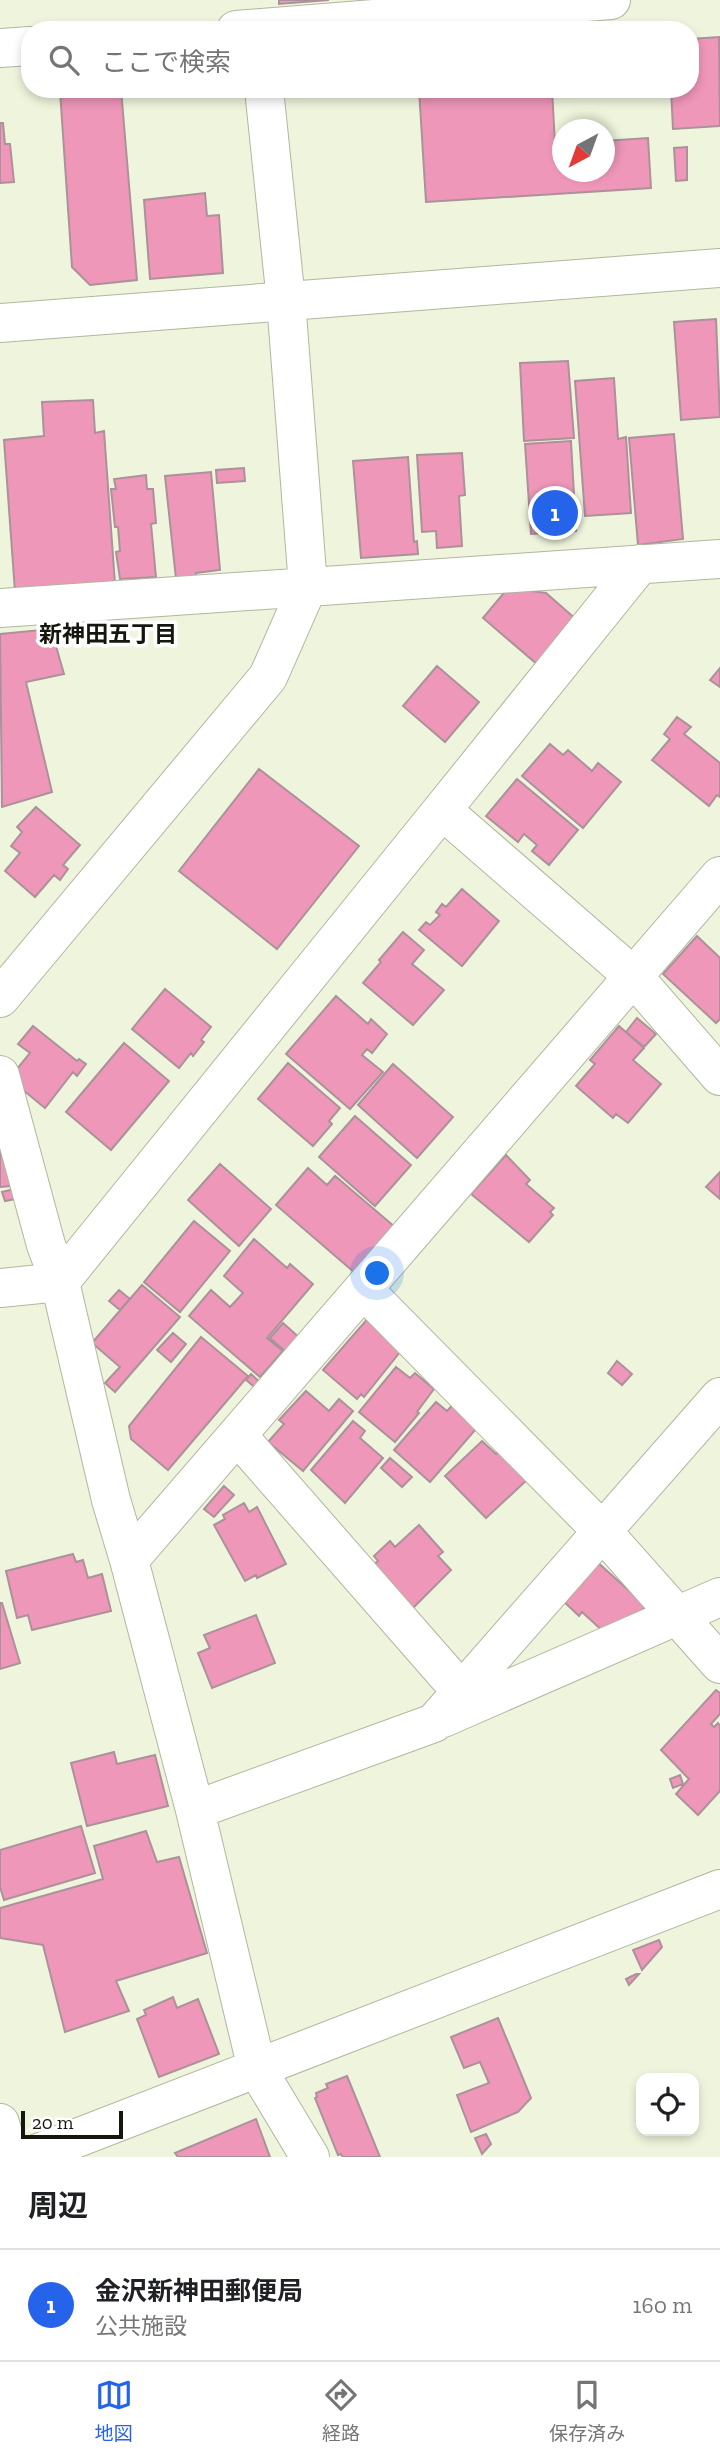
<!DOCTYPE html>
<html lang="ja">
<meta charset="utf-8">
<style>
body{margin:0;font-family:"Zilla Slab","Noto Sans JP",serif;background:#f2f2f2;color:#202124}
.controls{position:absolute;right:21px;bottom:21px;display:grid;overflow:hidden;border-radius:14px;box-shadow:0 4px 10px #0003}
.controls button{width:63px;height:63px;display:grid;place-items:center;padding:0;border:0;border-bottom:2px solid #e0e0e0;background:#fff;color:#202124;font:35px sans-serif}
.compass{position:absolute;left:552px;top:119px;width:63px;height:63px;border-radius:50%;background:#fff;box-shadow:0 4px 10px #0003;rotate:221deg}
.scale{position:absolute;left:21px;bottom:18px;width:102px;box-sizing:border-box;padding-left:7px;border:4px solid #15170f;border-top:0;font-size:19px;line-height:24px;white-space:nowrap;color:#15170f;-webkit-text-stroke:5px #fff;paint-order:stroke}
.you{position:absolute;left:378px;top:1274px;width:24px;height:24px;margin:-18px;border:5px solid #fff;border-radius:50%;background:#1a73e8;box-shadow:0 0 0 10px #1a73e833}
.badge{display:grid;place-items:center;width:46px;height:46px;border-radius:50%;background:#2563eb;color:#fff;font-size:23px;font-weight:700}
.pin{position:absolute;translate:-50% -50%;border:4px solid #fff;box-shadow:0 2px 7px #0006}
.list{margin:0;padding:0;list-style:none}
h2{display:flex;justify-content:space-between;align-items:center;height:91px;margin:0;padding:0 28px;font-size:30px}
h2 small{font-size:23px;font-weight:400;color:#757577}
.list li{display:grid;grid-template-columns:46px 1fr auto;gap:21px;align-items:center;box-sizing:border-box;height:112px;padding:0 28px;border-top:2px solid #e0e0e0}
.list b{display:block;font-size:26px;white-space:nowrap}
.list p{margin:0;font-size:23px;white-space:nowrap;color:#757577}
.list em{font-size:23px;font-style:normal;color:#757577}
.icon{flex:none;width:38px;height:38px;fill:none;stroke:currentColor;stroke-width:2;stroke-linecap:round;stroke-linejoin:round}
.map{position:relative;flex:none;width:720px;height:2157px;overflow:hidden}
.search{position:absolute;background:#fff;box-shadow:0 4px 10px #0003;left:21px;right:21px;top:21px;height:77px;display:flex;align-items:center;gap:18px;box-sizing:border-box;padding:0 24px;border-radius:28px;color:#757577;font-size:26px}
.sheet{height:203px;background:#fff}
nav{display:flex;justify-content:space-around;align-items:center;box-sizing:border-box;height:98px;border-top:2px solid #e0e0e0;background:#fff;font-size:19px;color:#757577}
nav a{display:grid;justify-items:center;gap:4px}
nav .on{color:#2563eb}
.map>svg:first-child{display:block}
</style>
<div class="map">
<svg width="720" height="2157" viewBox="0 0 720 2157">
<rect width="100%" height="100%" fill="#eff5dd"/>
<path fill="#ee97b8" stroke="#ab929a" stroke-width="2" d="M 279,0 L 329,0 L 279,4 Z
M 719,37 L 720,126 L 673,129 L 671,89 L 690,89 L 690,39 Z
M 83,89 L 121,89 L 137,280 L 90,285 L 72,267 L 60,91 Z
M 419,89 L 552,89 L 555,144 L 562,144 L 562,172 L 604,172 L 604,141 L 648,138 L 651,188 L 426,202 Z
M 0,123 L 3,123 L 5,144 L 10,144 L 14,182 L 0,183 Z
M 687,147 L 687,180 L 676,181 L 674,148 Z
M 205,193 L 207,216 L 219,215 L 223,273 L 150,279 L 144,200 Z
M 716,319 L 720,417 L 681,420 L 674,322 Z
M 568,361 L 574,438 L 524,441 L 520,363 Z
M 614,378 L 618,439 L 626,437 L 631,513 L 585,516 L 575,381 Z
M 93,400 L 95,433 L 104,431 L 115,584 L 15,592 L 4,440 L 44,436 L 42,402 Z
M 674,434 L 683,539 L 638,545 L 629,438 Z
M 571,441 L 576,531 L 531,534 L 525,444 Z
M 462,453 L 465,495 L 459,496 L 462,546 L 437,548 L 436,531 L 422,532 L 417,455 Z
M 408,457 L 414,542 L 417,541 L 418,554 L 361,558 L 353,461 Z
M 244,468 L 245,481 L 217,483 L 216,470 Z
M 211,472 L 220,570 L 196,573 L 196,577 L 176,579 L 165,476 Z
M 146,475 L 147,489 L 153,489 L 156,523 L 151,524 L 156,577 L 120,579 L 116,552 L 120,551 L 118,527 L 115,527 L 111,489 L 116,489 L 114,479 Z
M 508,588 L 546,593 L 577,620 L 538,665 L 483,618 Z
M 51,629 L 64,674 L 26,682 L 52,792 L 2,807 L 0,634 Z
M 437,666 L 479,702 L 445,742 L 403,706 Z
M 720,668 L 720,687 L 710,680 Z
M 677,717 L 691,727 L 684,734 L 720,763 L 720,797 L 717,795 L 709,806 L 652,760 L 670,739 L 664,734 Z
M 550,744 L 563,755 L 568,750 L 592,771 L 598,763 L 621,782 L 583,828 L 522,776 Z
M 259,769 L 359,846 L 277,949 L 179,871 Z
M 517,779 L 578,830 L 549,865 L 532,851 L 537,845 L 524,834 L 518,842 L 486,816 Z
M 36,807 L 80,845 L 63,865 L 68,869 L 60,880 L 54,875 L 35,897 L 5,871 L 20,853 L 11,846 L 22,832 L 17,827 Z
M 462,889 L 499,921 L 462,966 L 419,930 L 426,922 L 430,925 L 440,915 L 436,912 L 442,904 L 446,907 Z
M 403,932 L 424,950 L 412,964 L 444,990 L 413,1025 L 363,983 L 381,962 L 379,960 Z
M 697,936 L 720,958 L 720,1019 L 716,1023 L 663,974 Z
M 165,989 L 211,1027 L 201,1040 L 204,1042 L 193,1056 L 191,1053 L 179,1068 L 132,1029 Z
M 336,996 L 368,1024 L 371,1019 L 387,1034 L 372,1053 L 367,1049 L 362,1055 L 383,1072 L 350,1109 L 286,1054 Z
M 637,1018 L 656,1034 L 644,1047 L 626,1032 Z
M 33,1026 L 77,1061 L 79,1059 L 86,1064 L 77,1076 L 73,1072 L 45,1108 L 23,1090 L 17,1069 L 30,1053 L 18,1044 Z
M 619,1026 L 644,1048 L 633,1060 L 661,1084 L 628,1123 L 616,1114 L 613,1118 L 576,1086 L 595,1064 L 590,1060 Z
M 124,1043 L 169,1081 L 111,1150 L 66,1112 Z
M 288,1063 L 340,1108 L 329,1121 L 332,1124 L 313,1146 L 258,1099 Z
M 393,1064 L 453,1117 L 417,1158 L 358,1105 Z
M 355,1116 L 411,1165 L 375,1206 L 319,1157 Z
M 0,1144 L 11,1186 L 0,1187 Z
M 506,1155 L 530,1180 L 526,1184 L 554,1208 L 550,1212 L 553,1215 L 529,1242 L 471,1194 Z
M 220,1164 L 271,1209 L 239,1246 L 188,1200 Z
M 308,1168 L 327,1185 L 335,1176 L 395,1227 L 355,1273 L 276,1205 Z
M 720,1172 L 720,1199 L 706,1187 Z
M 14,1189 L 16,1199 L 5,1201 L 2,1192 Z
M 194,1221 L 230,1251 L 180,1312 L 144,1282 Z
M 254,1239 L 287,1268 L 290,1264 L 313,1284 L 267,1338 L 283,1351 L 260,1377 L 189,1316 L 211,1290 L 230,1307 L 243,1293 L 224,1276 Z
M 142,1285 L 180,1317 L 115,1392 L 105,1383 L 120,1367 L 92,1343 Z
M 119,1290 L 130,1299 L 120,1310 L 109,1301 Z
M 370,1316 L 400,1352 L 364,1397 L 361,1394 L 357,1399 L 323,1370 Z
M 283,1323 L 301,1339 L 288,1354 L 270,1338 Z
M 173,1333 L 186,1344 L 171,1362 L 157,1350 Z
M 201,1337 L 248,1376 L 168,1470 L 131,1439 L 129,1426 Z
M 617,1361 L 632,1374 L 622,1385 L 608,1373 Z
M 396,1367 L 410,1378 L 415,1373 L 434,1389 L 417,1412 L 419,1413 L 395,1442 L 359,1412 Z
M 251,1374 L 264,1386 L 259,1391 L 246,1380 Z
M 306,1391 L 329,1411 L 339,1399 L 353,1411 L 303,1471 L 268,1442 L 284,1424 L 279,1420 Z
M 457,1400 L 482,1422 L 430,1482 L 394,1450 L 436,1402 L 447,1411 Z
M 353,1421 L 365,1431 L 360,1438 L 383,1458 L 345,1503 L 311,1470 Z
M 482,1441 L 496,1454 L 501,1449 L 529,1478 L 486,1518 L 445,1476 Z
M 390,1458 L 412,1477 L 402,1487 L 381,1468 Z
M 224,1486 L 234,1495 L 214,1517 L 204,1509 Z
M 244,1503 L 249,1512 L 257,1507 L 286,1564 L 257,1578 L 256,1575 L 245,1581 L 214,1525 L 225,1519 L 223,1515 Z
M 419,1525 L 443,1552 L 438,1556 L 451,1570 L 413,1608 L 372,1566 L 378,1561 L 374,1556 L 390,1541 L 395,1547 Z
M 73,1554 L 76,1562 L 83,1560 L 88,1578 L 102,1574 L 111,1611 L 32,1630 L 28,1615 L 17,1618 L 6,1571 Z
M 595,1560 L 646,1606 L 624,1630 L 606,1634 L 582,1612 L 579,1616 L 562,1600 Z
M 0,1603 L 2,1603 L 20,1663 L 0,1669 Z
M 256,1615 L 275,1663 L 212,1688 L 198,1653 L 210,1648 L 204,1635 Z
M 716,1690 L 720,1693 L 720,1714 L 711,1724 L 714,1727 L 718,1723 L 720,1726 L 720,1791 L 698,1815 L 676,1794 L 689,1779 L 661,1750 Z
M 114,1752 L 117,1764 L 155,1755 L 168,1806 L 87,1826 L 71,1763 Z
M 680,1775 L 683,1784 L 673,1788 L 670,1779 Z
M 81,1826 L 95,1873 L 4,1900 L 0,1887 L 0,1850 Z
M 146,1831 L 157,1862 L 179,1857 L 207,1953 L 116,1981 L 129,2011 L 65,2032 L 43,1945 L 0,1938 L 0,1908 L 103,1879 L 94,1846 Z
M 659,1940 L 662,1947 L 642,1970 L 633,1950 Z
M 636,1974 L 639,1974 L 629,1985 L 626,1979 Z
M 173,1997 L 177,2008 L 198,1999 L 219,2054 L 159,2077 L 137,2019 L 146,2015 L 144,2010 Z
M 498,2018 L 531,2098 L 518,2112 L 471,2132 L 457,2095 L 489,2083 L 480,2062 L 464,2068 L 451,2037 Z
M 347,2076 L 380,2157 L 343,2157 L 341,2154 L 338,2155 L 315,2098 L 317,2097 L 316,2093 L 328,2088 L 326,2084 Z
M 256,2119 L 270,2157 L 178,2157 L 175,2153 Z
M 486,2134 L 491,2144 L 482,2154 L 475,2138 Z"/>
<g fill="none" stroke-linecap="round" stroke-linejoin="round">
<defs>
<path id="minor" d="M 236,30 L 611,0
M 0,48 L 30,46
M 0,323 L 720,268
M 0,608 L 720,559
M 442,810 L 640,564
M 0,998 L 268,677 L 308,586 L 286,301 L 264,89
M 0,1075 L 46,1245 L 60,1282 L 111,1500 L 129,1560 L 195,1810 L 257,2069 L 310,2157
M 0,1288 L 60,1282 L 442,810 L 633,976 L 720,1076
M 363,1289 L 602,1531 L 720,1664
M 237,1435 L 461,1691
M 129,1560 L 720,876
M 443,1718 L 720,1597
M 195,1810 L 434,1723 L 720,1397
M 28,2157 L 720,1889"/>
<path id="major" d="M 0,2123 L 10,2157"/>
</defs>
<use href="#minor" stroke="#b0b69f" stroke-width="40"/>
<use href="#major" stroke="#b0b69f" stroke-width="40"/>
<use href="#minor" stroke="#fff" stroke-width="38"/>
<use href="#major" stroke="#fff" stroke-width="38"/>
</g>
<g text-anchor="middle" dominant-baseline="central" stroke-width="7" stroke-linejoin="round" paint-order="stroke">
<g font-size="23" font-weight="bold" fill="#15170f" stroke="#fff">
<text x="108" y="634">新神田五丁目</text>
</g>
</g>
</svg>
<div class="controls">
<button><svg class="icon" aria-label="locate" viewBox="0 0 24 24"><circle cx="12" cy="12" r="6"/><path d="M12 2v4M12 18v4M2 12h4M18 12h4"/></svg></button>
</div>
<svg class="compass" viewBox="-18 -18 36 36"><path d="M0-13l5 13h-10z" fill="#e53935"/><path d="M0 13l5-13h-10z" fill="#757577"/></svg>
<div class="scale">20 m</div>
<div class="you"></div>
<div class="pin badge" style="left:555px;top:513px">1</div>
<div class="search"><svg class="icon" aria-label="search" viewBox="0 0 24 24"><circle cx="10" cy="10" r="6"/><path d="M15 15l6 6"/></svg>ここで検索</div>
</div>
<section class="sheet">
<h2>周辺<small></small></h2>
<ul class="list">
<li><span class="badge">1</span><div><b>金沢新神田郵便局</b><p>公共施設</p></div><em>160 m</em></li>
</ul>
</section>
<nav>
<a class="on"><svg class="icon" aria-label="map" viewBox="0 0 24 24"><path d="M3 6l6-2 6 2 6-2v14l-6 2-6-2-6 2zM9 4v14M15 6v14"/></svg>地図</a>
<a><svg class="icon" aria-label="directions" viewBox="0 0 24 24"><path d="M12 3l9 9-9 9-9-9zM9 14v-3h6M13 9l2 2-2 2"/></svg>経路</a>
<a><svg class="icon" aria-label="saved" viewBox="0 0 24 24"><path d="M7 4h10v16l-5-4-5 4z"/></svg>保存済み</a>
</nav>
